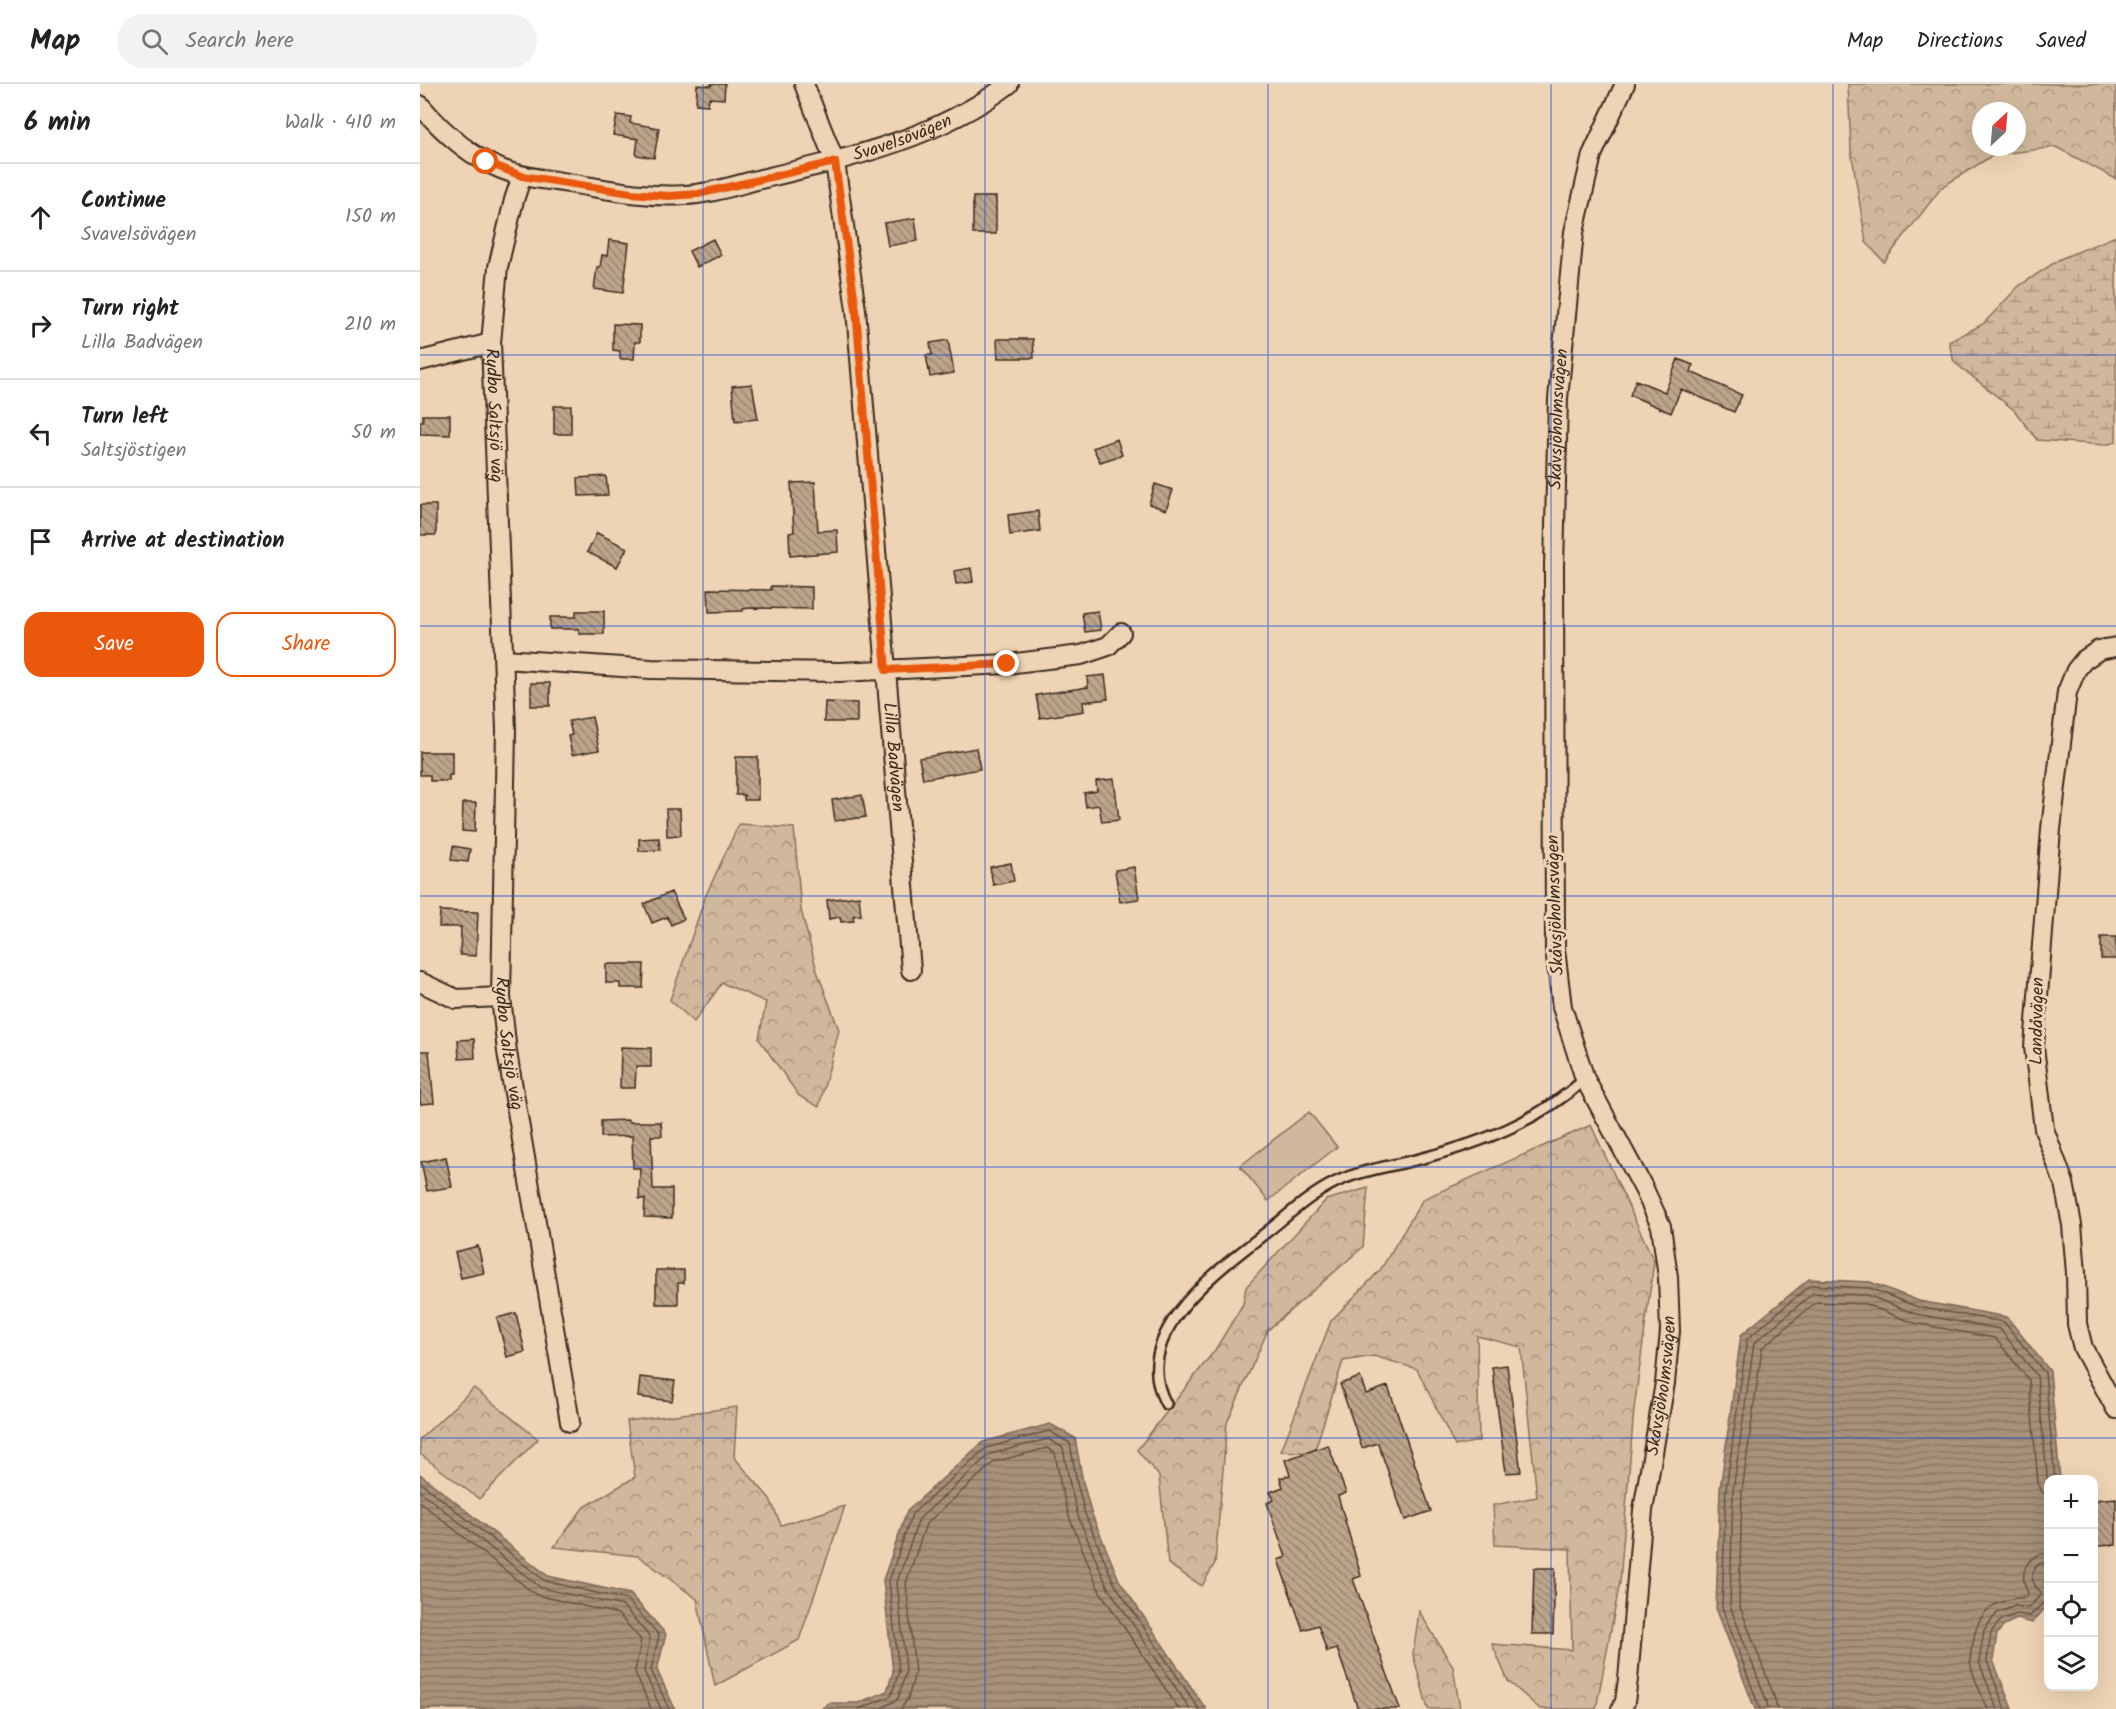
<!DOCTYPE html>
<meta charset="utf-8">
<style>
body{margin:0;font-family:Kalam,sans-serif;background:#f2f2f2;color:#222}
.controls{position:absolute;right:18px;bottom:18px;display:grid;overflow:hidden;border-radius:12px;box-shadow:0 6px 24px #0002}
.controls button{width:54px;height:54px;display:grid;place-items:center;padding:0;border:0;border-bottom:2px solid #e0e0e0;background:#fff;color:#222;font:30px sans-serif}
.compass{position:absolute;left:1552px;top:18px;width:54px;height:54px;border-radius:50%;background:#fff;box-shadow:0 6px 24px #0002;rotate:26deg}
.stop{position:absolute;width:18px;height:18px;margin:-14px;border:4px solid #ea580c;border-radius:50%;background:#fff}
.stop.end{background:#ea580c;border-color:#fff;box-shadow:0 2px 6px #0008}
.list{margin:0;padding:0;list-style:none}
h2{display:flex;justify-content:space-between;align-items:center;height:78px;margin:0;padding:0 24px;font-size:26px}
h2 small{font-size:20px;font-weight:400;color:#767676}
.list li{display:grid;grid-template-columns:39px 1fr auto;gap:18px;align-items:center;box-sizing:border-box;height:108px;padding:0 24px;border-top:2px solid #e0e0e0}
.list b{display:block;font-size:22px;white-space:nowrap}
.list p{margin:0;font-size:20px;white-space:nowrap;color:#767676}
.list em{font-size:20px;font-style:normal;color:#767676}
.actions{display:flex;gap:12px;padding:18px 24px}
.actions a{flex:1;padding:14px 0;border:2px solid #ea580c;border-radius:18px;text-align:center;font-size:21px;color:#ea580c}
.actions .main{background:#ea580c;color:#fff}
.icon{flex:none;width:33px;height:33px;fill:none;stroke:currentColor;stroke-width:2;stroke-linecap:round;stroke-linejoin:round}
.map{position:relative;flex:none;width:1696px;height:1625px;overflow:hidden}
header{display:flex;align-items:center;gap:36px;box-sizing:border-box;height:84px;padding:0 30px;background:#fff;border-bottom:2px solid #e0e0e0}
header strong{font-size:28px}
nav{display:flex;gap:33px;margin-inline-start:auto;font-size:21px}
.search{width:420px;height:54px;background:#f2f2f2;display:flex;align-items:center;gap:15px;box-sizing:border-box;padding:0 21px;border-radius:33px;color:#767676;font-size:22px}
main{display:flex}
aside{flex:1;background:#fff}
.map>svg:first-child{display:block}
</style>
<header>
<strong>Map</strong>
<div class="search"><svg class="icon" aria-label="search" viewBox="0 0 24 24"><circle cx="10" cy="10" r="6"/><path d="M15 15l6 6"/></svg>Search here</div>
<nav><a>Map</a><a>Directions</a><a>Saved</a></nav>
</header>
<main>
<aside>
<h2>6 min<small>Walk · 410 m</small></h2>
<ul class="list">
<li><svg class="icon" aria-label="ahead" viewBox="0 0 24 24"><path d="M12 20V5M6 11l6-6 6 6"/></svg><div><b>Continue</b><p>Svavelsövägen</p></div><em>150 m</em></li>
<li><svg class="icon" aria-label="right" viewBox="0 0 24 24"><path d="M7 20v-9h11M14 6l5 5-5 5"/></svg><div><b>Turn right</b><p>Lilla Badvägen</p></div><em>210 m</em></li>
<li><svg class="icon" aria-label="left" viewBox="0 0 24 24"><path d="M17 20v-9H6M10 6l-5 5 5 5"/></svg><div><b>Turn left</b><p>Saltsjöstigen</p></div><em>50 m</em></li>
<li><svg class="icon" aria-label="arrive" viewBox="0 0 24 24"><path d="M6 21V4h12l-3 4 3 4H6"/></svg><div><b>Arrive at destination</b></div></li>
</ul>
<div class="actions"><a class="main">Save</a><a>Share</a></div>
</aside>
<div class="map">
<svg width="1696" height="1625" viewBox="0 0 1696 1625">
<defs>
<pattern id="forest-crowns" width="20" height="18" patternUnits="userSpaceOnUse" patternTransform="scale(1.5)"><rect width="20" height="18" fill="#d0b89c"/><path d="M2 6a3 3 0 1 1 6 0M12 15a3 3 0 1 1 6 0" fill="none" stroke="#aa967f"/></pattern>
<pattern id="wetland-marsh" width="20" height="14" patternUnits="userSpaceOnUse" patternTransform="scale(1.5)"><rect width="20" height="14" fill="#d0b89c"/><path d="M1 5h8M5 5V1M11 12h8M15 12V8" fill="none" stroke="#aa967f"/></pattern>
<pattern id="water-rules" width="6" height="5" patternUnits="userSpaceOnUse" patternTransform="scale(1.5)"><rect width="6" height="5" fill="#a7917a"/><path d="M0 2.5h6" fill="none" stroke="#897763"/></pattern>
<pattern id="building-back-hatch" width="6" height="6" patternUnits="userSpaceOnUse" patternTransform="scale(1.5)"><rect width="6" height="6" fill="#bca58b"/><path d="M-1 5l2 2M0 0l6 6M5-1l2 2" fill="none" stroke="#9a8771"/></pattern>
</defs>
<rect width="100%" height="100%" fill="#eed4b5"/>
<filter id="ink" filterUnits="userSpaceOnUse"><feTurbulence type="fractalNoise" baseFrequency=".0167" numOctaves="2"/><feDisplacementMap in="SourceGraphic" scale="12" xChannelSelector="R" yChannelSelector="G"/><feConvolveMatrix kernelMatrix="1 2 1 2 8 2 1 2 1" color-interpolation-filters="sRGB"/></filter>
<g filter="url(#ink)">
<path fill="url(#forest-crowns)" stroke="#86715d" stroke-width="1.5" fill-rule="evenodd" d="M 1428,0 L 1696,0 L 1696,95 L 1636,63 L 1573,71 L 1522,103 L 1464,178 L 1446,158 L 1431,66 ZM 1561,27 L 1597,27 L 1597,63 L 1561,63 Z
M 319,740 L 374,744 L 381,826 L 397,887 L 419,946 L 399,1023 L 379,1012 L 339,955 L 346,918 L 302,899 L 274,938 L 250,916 L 286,811 Z
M 1171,1041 L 1234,1177 L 1214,1325 L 1200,1498 L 1176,1625 L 1120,1625 L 1088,1597 L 1072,1560 L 1152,1566 L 1150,1465 L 1075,1461 L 1073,1421 L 1117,1413 L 1101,1263 L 1057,1252 L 1059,1357 L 1035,1362 L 997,1285 L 954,1272 L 923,1277 L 894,1369 L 861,1367 L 911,1237 L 961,1185 L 1003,1115 Z
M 948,1104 L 943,1163 L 848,1246 L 807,1339 L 795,1479 L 782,1502 L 748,1480 L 739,1392 L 717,1366 L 795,1266 L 823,1220 L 826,1203 L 906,1116 Z
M 54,1304 L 118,1355 L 59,1415 L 0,1370 L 0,1355 Z
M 317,1323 L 314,1373 L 350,1415 L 361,1441 L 425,1422 L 379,1556 L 295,1602 L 277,1515 L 218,1472 L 134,1463 L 163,1424 L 215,1393 L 207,1337 Z
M 999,1527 L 1033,1583 L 1040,1625 L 1008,1625 L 993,1571 Z"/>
<path fill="url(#wetland-marsh)" stroke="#86715d" stroke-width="1.5" d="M 1696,152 L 1696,358 L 1685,361 L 1617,356 L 1594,326 L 1534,278 L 1529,258 L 1563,240 L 1599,202 L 1640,175 Z"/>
<path fill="#d0b89c" stroke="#86715d" stroke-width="1.5" d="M 889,1028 L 917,1063 L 848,1117 L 820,1082 Z"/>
<path fill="url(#water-rules)" stroke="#7c6855" stroke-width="1.5" d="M 1389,1195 L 1450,1198 L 1499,1217 L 1587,1233 L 1630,1287 L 1640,1395 L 1628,1396 L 1628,1480 C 1625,1494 1629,1507 1628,1521 L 1612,1539 L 1597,1535 L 1584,1541 L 1577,1550 L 1573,1576 L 1592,1625 L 1335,1625 L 1296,1524 L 1300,1405 L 1321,1251 Z
M 630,1340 L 655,1354 L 663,1398 L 671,1428 L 699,1496 L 786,1625 L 401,1625 L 409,1619 L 438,1619 L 467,1607 L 473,1588 L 463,1496 L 487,1427 L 563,1358 Z
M 0,1390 L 128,1492 L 210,1510 L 246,1550 L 237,1586 L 255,1625 L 0,1625 Z"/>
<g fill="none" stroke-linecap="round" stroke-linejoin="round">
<path stroke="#665343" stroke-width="1.5" d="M 0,1398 L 125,1497 L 207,1516 L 239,1551 L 231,1586 L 249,1625
M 0,1407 L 121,1504 L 203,1522 L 230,1553 L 224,1587 L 241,1625
M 0,1418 L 116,1511 L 198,1530 L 221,1556 L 215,1588 L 231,1625
M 439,1625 L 471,1612 L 479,1588 L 469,1497 L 492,1430 L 566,1364 L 629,1347 L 650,1359 L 657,1399 L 665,1430 L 694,1499 L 779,1625
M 460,1625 L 478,1615 L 486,1587 L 477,1498 L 499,1435 L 570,1370 L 628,1355 L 643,1364 L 650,1401 L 658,1432 L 687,1502 L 770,1625
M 481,1625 L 488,1614 L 495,1589 L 486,1499 L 506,1440 L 574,1378 L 627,1364 L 635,1369 L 641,1403 L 650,1435 L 679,1506 L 759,1625
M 1340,1625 L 1302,1523 L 1306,1405 L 1327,1255 L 1390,1201 L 1449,1204 L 1498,1223 L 1584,1238 L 1625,1289 L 1635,1396
M 1348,1625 L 1347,1618 L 1310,1522 L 1313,1406 L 1334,1259 L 1393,1209 L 1447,1211 L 1496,1230 L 1580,1245 L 1617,1292 L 1628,1401
M 1357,1625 L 1355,1615 L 1319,1520 L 1322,1407 L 1342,1264 L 1396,1218 L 1445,1220 L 1494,1239 L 1575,1254 L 1609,1296 L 1618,1399 L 1622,1408 L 1628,1414
M 1568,1625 C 1562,1611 1554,1596 1551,1582 C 1549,1574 1551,1566 1553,1559 C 1558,1525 1574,1516 1606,1513 L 1608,1509 C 1598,1490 1606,1470 1628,1469
M 1577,1625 L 1559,1578 L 1564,1546 L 1577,1529 L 1595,1522 L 1608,1524 L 1621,1511 L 1621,1508 C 1611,1500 1609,1489 1619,1480 L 1628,1478
M 1585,1625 L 1567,1577 L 1571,1548 L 1582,1535 L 1597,1530 L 1610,1532 L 1622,1520 L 1628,1518"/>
</g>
<path fill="url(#building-back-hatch)" stroke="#3b2a1e" stroke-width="1.5" d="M 291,0 L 305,0 L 304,15 L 289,14 L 288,21 L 276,20 L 277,1 L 291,2 Z
M 197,31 L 211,33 L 210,39 L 239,44 L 234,74 L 216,71 L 218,55 L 193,51 Z
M 553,113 L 576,113 L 576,150 L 553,150 Z
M 495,134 L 498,157 L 468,162 L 464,139 Z
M 293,155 L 301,171 L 277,183 L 269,167 Z
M 189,156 L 209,159 L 203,209 L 174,205 L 177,183 L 180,183 L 182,171 L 187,172 Z
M 193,240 L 220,241 L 220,258 L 215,258 L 214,275 L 200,275 L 200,267 L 193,266 Z
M 577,255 L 613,255 L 614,274 L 578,274 Z
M 528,256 L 534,289 L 510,293 L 506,271 L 512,271 L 510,259 Z
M 1258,275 L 1273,281 L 1271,288 L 1322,311 L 1314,328 L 1261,305 L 1251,329 L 1210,311 L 1216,296 L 1245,308 Z
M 332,300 L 338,335 L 315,337 L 312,302 Z
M 134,322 L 151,322 L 151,350 L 134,350 Z
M 3,331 L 30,331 L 30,351 L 0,350 L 0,337 L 3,337 Z
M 697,355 L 702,371 L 680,378 L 673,364 Z
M 186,392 L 188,411 L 159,412 L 158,394 Z
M 395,398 L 398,447 L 417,446 L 418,468 L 370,472 L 369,449 L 374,448 L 371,399 Z
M 735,400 L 753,406 L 746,426 L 729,420 Z
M 0,421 L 16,421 L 16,451 L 0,451 Z
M 618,427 L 620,447 L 590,451 L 588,431 Z
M 177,449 L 207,464 L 197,483 L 167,468 Z
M 551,484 L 553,498 L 536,500 L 534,487 Z
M 351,502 L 392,503 L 392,525 L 330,524 L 323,525 L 323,527 L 289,528 L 288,505 L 351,506 Z
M 156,527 L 184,527 L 184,550 L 159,550 L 159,545 L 130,545 L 130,533 L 156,533 Z
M 678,527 L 681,546 L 665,548 L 662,529 Z
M 685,591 L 688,615 L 663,618 L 664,627 L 620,634 L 616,611 L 668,603 L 667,593 Z
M 111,599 L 130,599 L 130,622 L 111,622 Z
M 405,618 L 437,619 L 437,638 L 404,638 Z
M 172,633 L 179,666 L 152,671 L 148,652 L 152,651 L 149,637 Z
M 556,664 L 560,685 L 503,695 L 499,674 Z
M 0,668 L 32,668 L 32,691 L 29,691 L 29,697 L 10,697 L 10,691 L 0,691 Z
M 316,673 L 338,673 L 338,716 L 324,716 L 324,711 L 316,711 Z
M 694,695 L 699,736 L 682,738 L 679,721 L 666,723 L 664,709 L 677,707 L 676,697 Z
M 442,711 L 446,733 L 415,737 L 412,716 Z
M 43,719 L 56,719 L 55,748 L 42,747 Z
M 246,725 L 260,725 L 261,751 L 247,752 Z
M 239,754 L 240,766 L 219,767 L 219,755 Z
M 33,762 L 50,765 L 48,778 L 31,776 Z
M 591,779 L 594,797 L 573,801 L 570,783 Z
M 714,783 L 719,815 L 700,818 L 695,786 Z
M 251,808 L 264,835 L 251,841 L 247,833 L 232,839 L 224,820 Z
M 439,812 L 441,831 L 433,832 L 434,837 L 421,838 L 420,833 L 409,835 L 407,816 Z
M 20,827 L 58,828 L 56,872 L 40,871 L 41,843 L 19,843 Z
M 1681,853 L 1696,853 L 1696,875 L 1681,875 Z
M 186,880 L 224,880 L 223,904 L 200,904 L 200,899 L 186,899 Z
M 54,955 L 55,974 L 39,975 L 38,956 Z
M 201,963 L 231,964 L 231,983 L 216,983 L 215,1004 L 200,1004 Z
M 0,967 L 9,967 L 14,1019 L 0,1020 Z
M 208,1036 L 208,1038 L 241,1038 L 242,1052 L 231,1052 L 233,1105 L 252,1105 L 252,1134 L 224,1133 L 225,1115 L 219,1115 L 220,1084 L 213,1084 L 212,1052 L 181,1053 L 181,1037 Z
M 26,1073 L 32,1103 L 7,1107 L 1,1078 Z
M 58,1162 L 64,1189 L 41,1194 L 35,1168 Z
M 236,1186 L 264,1186 L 264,1199 L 258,1199 L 258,1220 L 236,1220 Z
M 96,1229 L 105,1268 L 87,1273 L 77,1234 Z
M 1087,1281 L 1101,1388 L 1086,1389 L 1072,1283 Z
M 220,1293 L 255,1297 L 252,1317 L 218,1313 Z
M 940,1293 L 946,1310 L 968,1302 L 1011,1427 L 985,1436 L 958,1359 L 942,1364 L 920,1300 Z
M 908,1361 L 926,1409 L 918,1412 L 941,1492 L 933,1495 L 980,1625 L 938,1625 L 917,1565 L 907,1568 L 898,1541 L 883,1546 L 858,1476 L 866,1473 L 847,1419 L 854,1416 L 850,1408 L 863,1403 L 860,1394 L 870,1391 L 865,1376 Z
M 1696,1414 L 1696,1461 L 1677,1462 L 1674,1416 Z
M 1114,1484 L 1135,1484 L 1133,1550 L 1112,1550 Z"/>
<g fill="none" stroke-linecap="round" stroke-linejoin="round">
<defs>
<path id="service" d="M 746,1320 C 708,1250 796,1188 843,1151 C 866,1133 889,1111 916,1098 C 944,1085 974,1082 1003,1074 C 1064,1058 1118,1037 1165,995"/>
<g id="minor">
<path id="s1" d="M 384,0 L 415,78 L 436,226 L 491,886"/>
<path id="s2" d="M 0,21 C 22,47 49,72 81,85 C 103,94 126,95 148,99 C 187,105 226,114 265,111 C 292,110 319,100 345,94 C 430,74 518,54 589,0"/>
<path id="s3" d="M 102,92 L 94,116 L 78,183 L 71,259 L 86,646 L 81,913 L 87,968 L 150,1338"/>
<path d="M 0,277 L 71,259"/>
<path d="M 1696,563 L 1679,566 L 1664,576 L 1656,586 L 1647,608 L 1631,745 L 1614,963 L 1624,1045 L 1644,1099 L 1652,1141 L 1656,1189 L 1657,1240 L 1663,1264 L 1696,1325"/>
<path d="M 84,575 L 231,585 L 420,588 L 587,580 L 661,571 L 688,562 L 701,549"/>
<path d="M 0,898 L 36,915 L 81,913"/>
<path id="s4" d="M 1201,1625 L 1205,1618 L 1208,1595 L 1223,1426 L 1245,1299 L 1250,1247 L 1248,1193 L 1241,1142 L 1224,1105 L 1165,995 L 1142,923 L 1135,865 L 1134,483 L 1138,315 L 1154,148 L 1172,71 L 1205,0"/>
</g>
</defs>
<use href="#service" stroke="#3b2a1e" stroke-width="14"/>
<use href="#minor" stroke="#3b2a1e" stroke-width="22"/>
<use href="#service" stroke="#eed4b5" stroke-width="9"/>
<use href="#minor" stroke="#eed4b5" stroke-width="18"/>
</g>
</g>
<g fill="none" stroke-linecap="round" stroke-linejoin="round" filter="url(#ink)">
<path stroke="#ea580c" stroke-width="8" d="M 66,78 L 102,92 L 211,109 L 249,112 L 278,110 L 415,78 L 436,226 L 466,586 L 587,580"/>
</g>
<path fill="none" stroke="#1d4ed8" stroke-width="1.5" stroke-opacity="0.55" d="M 283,0 L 283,1625M 565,0 L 565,1625M 848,0 L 848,1625M 1131,0 L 1131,1625M 1413,0 L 1413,1625M 0,271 L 1696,271M 0,542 L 1696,542M 0,812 L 1696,812M 0,1083 L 1696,1083M 0,1354 L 1696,1354"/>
<g text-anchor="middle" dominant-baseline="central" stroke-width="6" stroke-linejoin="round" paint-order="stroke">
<g font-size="18" fill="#3b2a1e" stroke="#eed4b5">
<text stroke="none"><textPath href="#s2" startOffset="516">Svavelsövägen</textPath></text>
<text stroke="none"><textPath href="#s3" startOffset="243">Rydbo Saltsjö väg</textPath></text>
<text stroke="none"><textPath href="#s4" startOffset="1317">Skåvsjöholmsvägen</textPath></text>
<text stroke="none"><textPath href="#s1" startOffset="682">Lilla Badvägen</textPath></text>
<text transform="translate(1136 821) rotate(-92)">Skåvsjöholmsvägen</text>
<text transform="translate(1618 937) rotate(-89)">Landåvägen</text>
<text stroke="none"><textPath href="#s3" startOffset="872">Rydbo Saltsjö väg</textPath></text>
<text stroke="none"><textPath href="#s4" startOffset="327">Skåvsjöholmsvägen</textPath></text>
</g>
</g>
</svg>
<div class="controls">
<button>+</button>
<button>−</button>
<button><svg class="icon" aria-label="locate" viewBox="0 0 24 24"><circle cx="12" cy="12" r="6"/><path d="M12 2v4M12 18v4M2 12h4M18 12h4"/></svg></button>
<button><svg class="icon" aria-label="layers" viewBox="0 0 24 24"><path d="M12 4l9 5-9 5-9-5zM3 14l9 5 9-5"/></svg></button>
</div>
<svg class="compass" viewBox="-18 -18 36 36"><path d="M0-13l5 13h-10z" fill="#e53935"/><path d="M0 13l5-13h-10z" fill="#767676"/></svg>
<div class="stop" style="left:66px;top:78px"></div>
<div class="stop end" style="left:587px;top:580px"></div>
</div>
</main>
